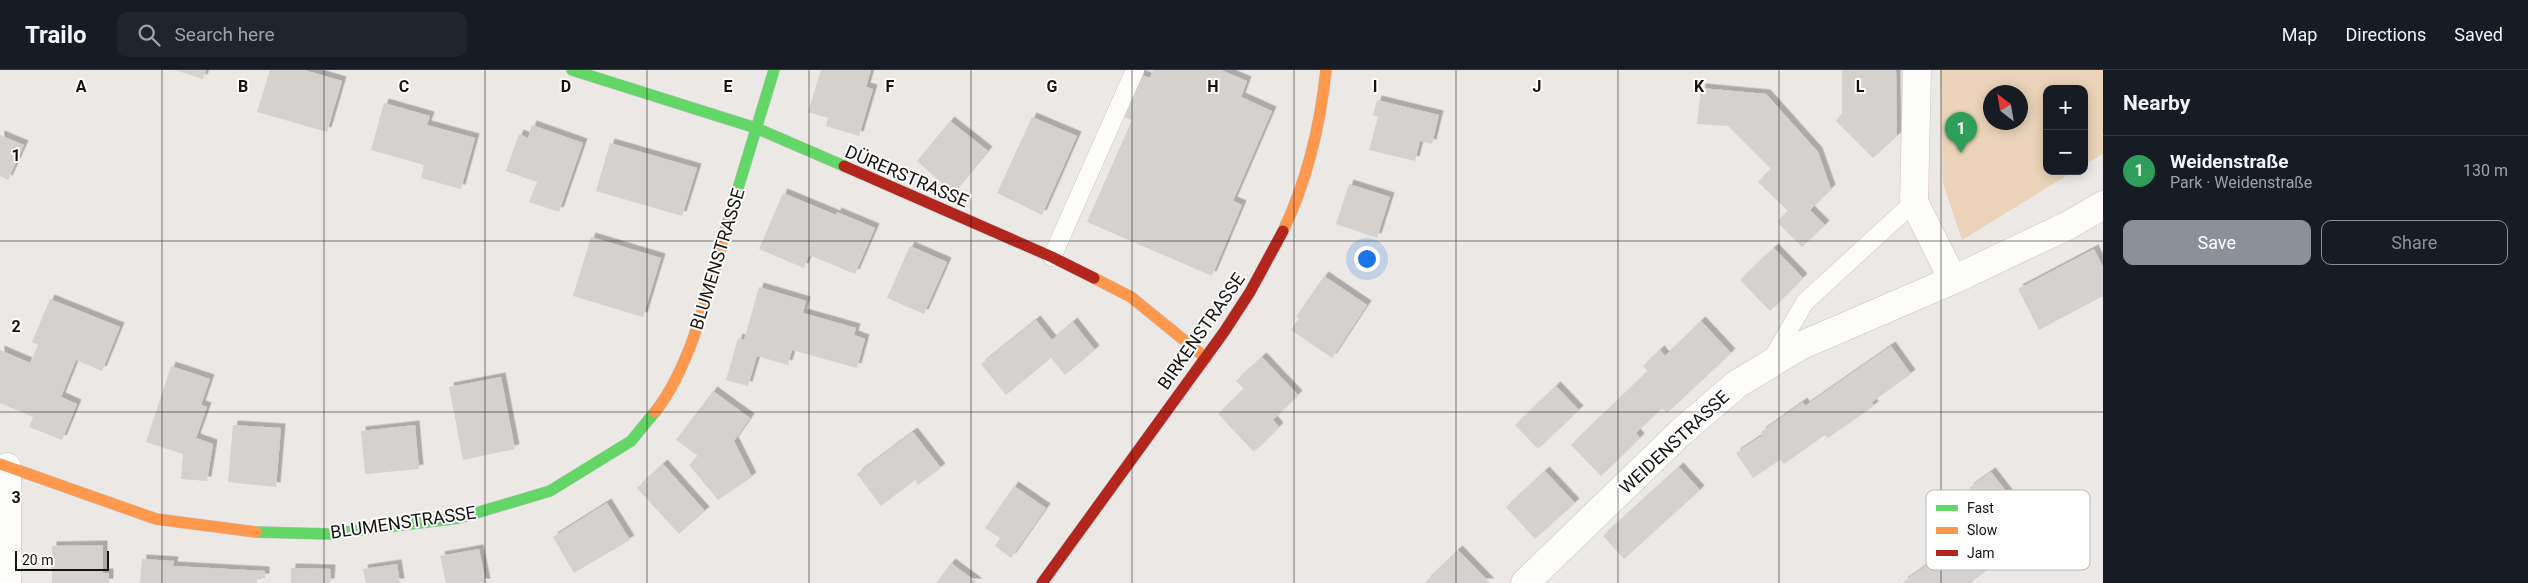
<!DOCTYPE html>
<meta charset="utf-8">
<style>
body{margin:0;font-family:Roboto,sans-serif;background:#20242c;color:#f1f3f6}
.controls{position:absolute;right:15px;top:15px;display:grid;overflow:hidden;border-radius:10px;box-shadow:0 2px 12px #0003}
.controls button{width:45px;height:45px;display:grid;place-items:center;padding:0;border:0;border-bottom:1px solid #363941;background:#171b24;color:#f1f3f6;font:25px sans-serif}
.compass{position:absolute;left:1983px;top:15px;width:45px;height:45px;border-radius:50%;background:#171b24;box-shadow:0 2px 12px #0003;rotate:329deg}
.scale{position:absolute;left:15px;bottom:12px;width:94px;box-sizing:border-box;padding-left:5px;border:2px solid #151311;border-top:0;font-size:14px;line-height:18px;white-space:nowrap;color:#151311;-webkit-text-stroke:4px #fff;paint-order:stroke}
.you{position:absolute;left:1366px;top:188px;width:18px;height:18px;margin:-12px;border:4px solid #fff;border-radius:50%;background:#1a73e8;box-shadow:0 0 0 8px #1a73e833}
.badge{display:grid;place-items:center;width:32px;height:32px;border-radius:50%;background:#8c9099;color:#fff;font-size:16px;font-weight:700}
.pin{position:absolute;translate:-50% -41px;filter:drop-shadow(0 1px 2px #0008)}
.pin::after{content:'';position:absolute;top:26px;width:18px;height:15px;background:inherit;clip-path:polygon(0 0,100% 0,50% 100%)}
.list{margin:0;padding:0;list-style:none}
h2{display:flex;justify-content:space-between;align-items:center;height:65px;margin:0;padding:0 20px;font-size:21px}
h2 small{font-size:16px;font-weight:400;color:#9ea1a6}
.list li{display:grid;grid-template-columns:32px 1fr auto;gap:15px;align-items:center;box-sizing:border-box;height:70px;padding:0 20px;border-top:1px solid #363941}
.list b{display:block;font-size:19px;white-space:nowrap}
.list p{margin:0;font-size:16px;white-space:nowrap;color:#9ea1a6}
.list em{font-size:16px;font-style:normal;color:#9ea1a6}
.actions{display:flex;gap:10px;padding:15px 20px}
.actions a{flex:1;padding:11px 0;border:1px solid #8c9099;border-radius:10px;text-align:center;font-size:18px;color:#8c9099}
.actions .main{background:#8c9099;color:#fff}
.icon{flex:none;width:28px;height:28px;fill:none;stroke:currentColor;stroke-width:2;stroke-linecap:round;stroke-linejoin:round}
.map{position:relative;flex:none;width:2103px;height:513px;overflow:hidden}
header{display:flex;align-items:center;gap:30px;box-sizing:border-box;height:70px;padding:0 25px;background:#171b24;border-bottom:1px solid #363941}
header strong{font-size:24px}
nav{display:flex;gap:28px;margin-inline-start:auto;font-size:18px}
.search{width:350px;height:45px;background:#20242c;display:flex;align-items:center;gap:12px;box-sizing:border-box;padding:0 18px;border-radius:10px;color:#9ea1a6;font-size:19px}
main{display:flex}
aside{flex:1;background:#171b24}
.map>svg:first-child{display:block}
</style>
<header>
<strong>Trailo</strong>
<div class="search"><svg class="icon" aria-label="search" viewBox="0 0 24 24"><circle cx="10" cy="10" r="6"/><path d="M15 15l6 6"/></svg>Search here</div>
<nav><a>Map</a><a>Directions</a><a>Saved</a></nav>
</header>
<main>
<div class="map">
<svg width="2103" height="513" viewBox="0 0 2103 513">
<defs>
<filter id="shadow"><feDropShadow dx="4.5" dy="-4.5" stdDeviation="0" flood-color="#0004"/></filter>
</defs>
<rect width="100%" height="100%" fill="#ebe8e5"/>
<path fill="#ead3b8" fill-rule="evenodd" d="M 1940,0 L 2103,0 L 2103,84 L 2084,95 L 2084,19 L 2047,19 L 2047,101 L 2074,101 L 1962,170 L 1943,113 ZM 2020,22 L 2020,52 L 1990,52 L 1990,22 Z"/>
<path fill="#d4d1cf" filter="url(#shadow)" d="M 175,0 L 206,0 L 203,9 Z
M 270,0 L 304,0 L 342,11 L 327,62 L 257,42 Z
M 821,0 L 871,0 L 866,17 L 873,19 L 859,66 L 826,56 L 828,48 L 808,42 Z
M 1153,0 L 1221,0 L 1247,11 L 1241,27 L 1272,41 L 1233,131 L 1242,135 L 1212,206 L 1087,152 L 1132,50 L 1121,46 L 1139,4 L 1150,8 Z
M 1842,0 L 1896,0 L 1897,66 L 1873,88 L 1836,51 L 1842,43 Z
M 1701,18 L 1766,24 L 1818,82 L 1831,119 L 1810,140 L 1825,155 L 1802,177 L 1777,152 L 1788,141 L 1758,112 L 1771,99 L 1728,56 L 1697,54 Z
M 1377,30 L 1439,45 L 1432,74 L 1420,71 L 1415,91 L 1369,80 L 1378,47 L 1373,45 Z
M 384,33 L 430,46 L 427,55 L 475,68 L 461,119 L 421,108 L 424,95 L 371,80 Z
M 1032,47 L 1077,66 L 1042,145 L 997,123 Z
M 950,51 L 988,81 L 953,123 L 917,91 Z
M 532,55 L 583,73 L 559,142 L 529,132 L 537,112 L 506,101 L 519,64 L 528,68 Z
M 0,65 L 24,75 L 8,110 L 0,106 Z
M 610,73 L 697,98 L 682,146 L 596,121 Z
M 1349,114 L 1390,127 L 1377,168 L 1336,154 Z
M 783,123 L 836,145 L 837,142 L 875,158 L 855,204 L 809,185 L 804,198 L 759,179 Z
M 591,167 L 661,188 L 643,247 L 573,226 Z
M 910,176 L 947,192 L 924,244 L 887,228 Z
M 1774,178 L 1803,208 L 1770,241 L 1740,210 Z
M 2094,179 L 2103,197 L 2103,226 L 2039,260 L 2018,219 Z
M 1324,206 L 1367,235 L 1332,288 L 1291,260 L 1299,248 L 1296,247 Z
M 759,217 L 806,231 L 803,243 L 856,258 L 854,265 L 865,269 L 857,298 L 792,280 L 788,295 L 757,286 L 748,316 L 726,310 L 738,268 L 744,270 Z
M 50,229 L 120,257 L 102,301 L 76,290 L 61,327 L 77,334 L 62,370 L 29,357 L 33,347 L 0,333 L 0,280 L 30,293 L 38,275 L 32,272 Z
M 1036,250 L 1052,270 L 1073,252 L 1095,280 L 1065,305 L 1051,288 L 1006,325 L 981,294 Z
M 1701,251 L 1731,283 L 1667,343 L 1662,338 L 1636,363 L 1640,368 L 1601,406 L 1571,375 L 1648,301 L 1643,296 L 1660,280 L 1665,286 Z
M 1891,276 L 1911,304 L 1872,332 L 1874,336 L 1828,368 L 1825,365 L 1784,394 L 1780,390 L 1753,408 L 1736,383 L 1763,365 L 1761,362 L 1803,332 L 1805,336 Z
M 1262,287 L 1298,325 L 1273,350 L 1279,357 L 1254,382 L 1218,344 L 1244,319 L 1236,311 Z
M 171,296 L 210,309 L 201,335 L 207,337 L 196,368 L 213,374 L 207,411 L 181,409 L 183,384 L 146,372 Z
M 501,307 L 515,379 L 463,390 L 449,317 Z
M 1556,316 L 1579,340 L 1538,379 L 1515,355 Z
M 713,321 L 750,348 L 734,371 L 752,407 L 718,430 L 689,395 L 698,386 L 676,370 Z
M 233,355 L 281,358 L 276,417 L 228,412 Z
M 415,355 L 419,399 L 365,404 L 361,361 Z
M 913,362 L 941,398 L 918,415 L 915,410 L 881,436 L 857,404 Z
M 663,394 L 705,441 L 679,464 L 637,418 Z
M 1679,397 L 1700,420 L 1624,489 L 1603,466 Z
M 1545,401 L 1575,433 L 1535,469 L 1506,437 Z
M 1991,402 L 2009,425 L 1986,441 L 1969,418 Z
M 1014,416 L 1046,438 L 1011,488 L 995,476 L 1000,468 L 985,458 Z
M 607,433 L 630,470 L 574,503 L 553,467 Z
M 1991,448 L 2015,480 L 1970,513 L 1902,513 Z
M 103,475 L 103,503 L 109,503 L 109,513 L 52,513 L 52,476 Z
M 479,479 L 486,513 L 446,513 L 440,486 Z
M 1458,480 L 1490,513 L 1425,513 L 1426,511 Z
M 142,489 L 174,491 L 173,496 L 265,501 L 265,508 L 257,508 L 257,513 L 140,513 Z
M 951,493 L 978,513 L 936,513 Z
M 397,494 L 400,513 L 366,513 L 363,499 Z
M 291,498 L 331,499 L 330,513 L 291,513 Z"/>
<g fill="none" stroke-linecap="round" stroke-linejoin="round">
<defs>
<path id="lane" d="M 1052,187 L 1135,0
M 1772,289 L 1805,232 L 1914,132"/>
<path id="street" d="M 1917,0 L 1914,132 L 1953,210
M 7,513 L 7,397
M 1525,513 L 1681,362 L 1737,314 L 1800,276 L 1953,210 L 2069,155 L 2103,135"/>
<path id="fast" d="M 572,0 L 756,58 L 844,96
M 732,138 L 774,0
M 256,462 L 330,464 L 459,448 L 550,421 L 631,371 L 655,342"/>
<path id="slow" d="M 1283,161 C 1308,109 1320,57 1326,0
M 1094,208 L 1131,227 L 1206,288
M 655,342 C 695,292 713,200 732,138
M 0,394 L 156,449 L 256,462"/>
<path id="jam" d="M 844,96 L 1052,187 L 1094,208
M 1042,513 L 1224,262 L 1250,222 L 1283,161"/>
</defs>
<use href="#lane" stroke="#c7c4c2" stroke-width="19"/>
<use href="#street" stroke="#c7c4c2" stroke-width="29"/>
<use href="#fast" stroke="#c7c4c2" stroke-width="12"/>
<use href="#slow" stroke="#c7c4c2" stroke-width="12"/>
<use href="#jam" stroke="#c7c4c2" stroke-width="12"/>
<use href="#lane" stroke="#fcfcfb" stroke-width="18"/>
<use href="#street" stroke="#fcfcfb" stroke-width="28"/>
<use href="#fast" stroke="#63d668" stroke-width="11"/>
<use href="#slow" stroke="#ff974d" stroke-width="11"/>
<use href="#jam" stroke="#b3261e" stroke-width="11"/>
</g>
<path fill="none" stroke="#151311" stroke-width="1" stroke-opacity="0.55" d="M 162,0 L 162,513M 324,0 L 324,513M 485,0 L 485,513M 647,0 L 647,513M 809,0 L 809,513M 971,0 L 971,513M 1132,0 L 1132,513M 1294,0 L 1294,513M 1456,0 L 1456,513M 1618,0 L 1618,513M 1779,0 L 1779,513M 1941,0 L 1941,513M 0,171 L 2103,171M 0,342 L 2103,342"/>
<g text-anchor="middle" dominant-baseline="central" stroke-width="4" stroke-linejoin="round" paint-order="stroke">
<g font-size="18" fill="#151311" stroke="#fff">
<text transform="translate(907 106) rotate(23)">DÜRERSTRASSE</text>
<text transform="translate(717 189) rotate(-73)">BLUMENSTRASSE</text>
<text transform="translate(1201 261) rotate(-55)">BIRKENSTRASSE</text>
<text transform="translate(1674 372) rotate(-43)">WEIDENSTRASSE</text>
<text transform="translate(403 452) rotate(-8)">BLUMENSTRASSE</text>
</g>
</g>
<rect x="1926" y="420" width="164" height="80" rx="8" fill="#fff" stroke="#b9b8b8" stroke-width="1"/>
<rect x="1936" y="435" width="22" height="6" fill="#63d668"/>
<rect x="1936" y="457" width="22" height="7" fill="#ff974d"/>
<rect x="1936" y="480" width="22" height="6" fill="#b3261e"/>
<g font-size="14" fill="#151311">
<text x="1967" y="443">Fast</text>
<text x="1967" y="465">Slow</text>
<text x="1967" y="488">Jam</text>
</g>
<g font-size="16" text-anchor="middle" font-weight="bold" fill="#151311" stroke="#fff" stroke-width="4" stroke-linejoin="round" paint-order="stroke">
<text x="81" y="22">A</text>
<text x="243" y="22">B</text>
<text x="404" y="22">C</text>
<text x="566" y="22">D</text>
<text x="728" y="22">E</text>
<text x="890" y="22">F</text>
<text x="1052" y="22">G</text>
<text x="1213" y="22">H</text>
<text x="1375" y="22">I</text>
<text x="1537" y="22">J</text>
<text x="1699" y="22">K</text>
<text x="1860" y="22">L</text>
<text x="16" y="91">1</text>
<text x="16" y="262">2</text>
<text x="16" y="433">3</text>
</g>
</svg>
<div class="controls">
<button>+</button>
<button>−</button>
</div>
<svg class="compass" viewBox="-18 -18 36 36"><path d="M0-13l5 13h-10z" fill="#e53935"/><path d="M0 13l5-13h-10z" fill="#9ea1a6"/></svg>
<div class="scale">20 m</div>
<div class="you"></div>
<div class="pin badge" style="left:1961px;top:83px;background:#2e9e5b">1</div>
</div>
<aside>
<h2>Nearby<small></small></h2>
<ul class="list">
<li><span class="badge" style="background:#2e9e5b">1</span><div><b>Weidenstraße</b><p>Park · Weidenstraße</p></div><em>130 m</em></li>
</ul>
<div class="actions"><a class="main">Save</a><a>Share</a></div>
</aside>
</main>
